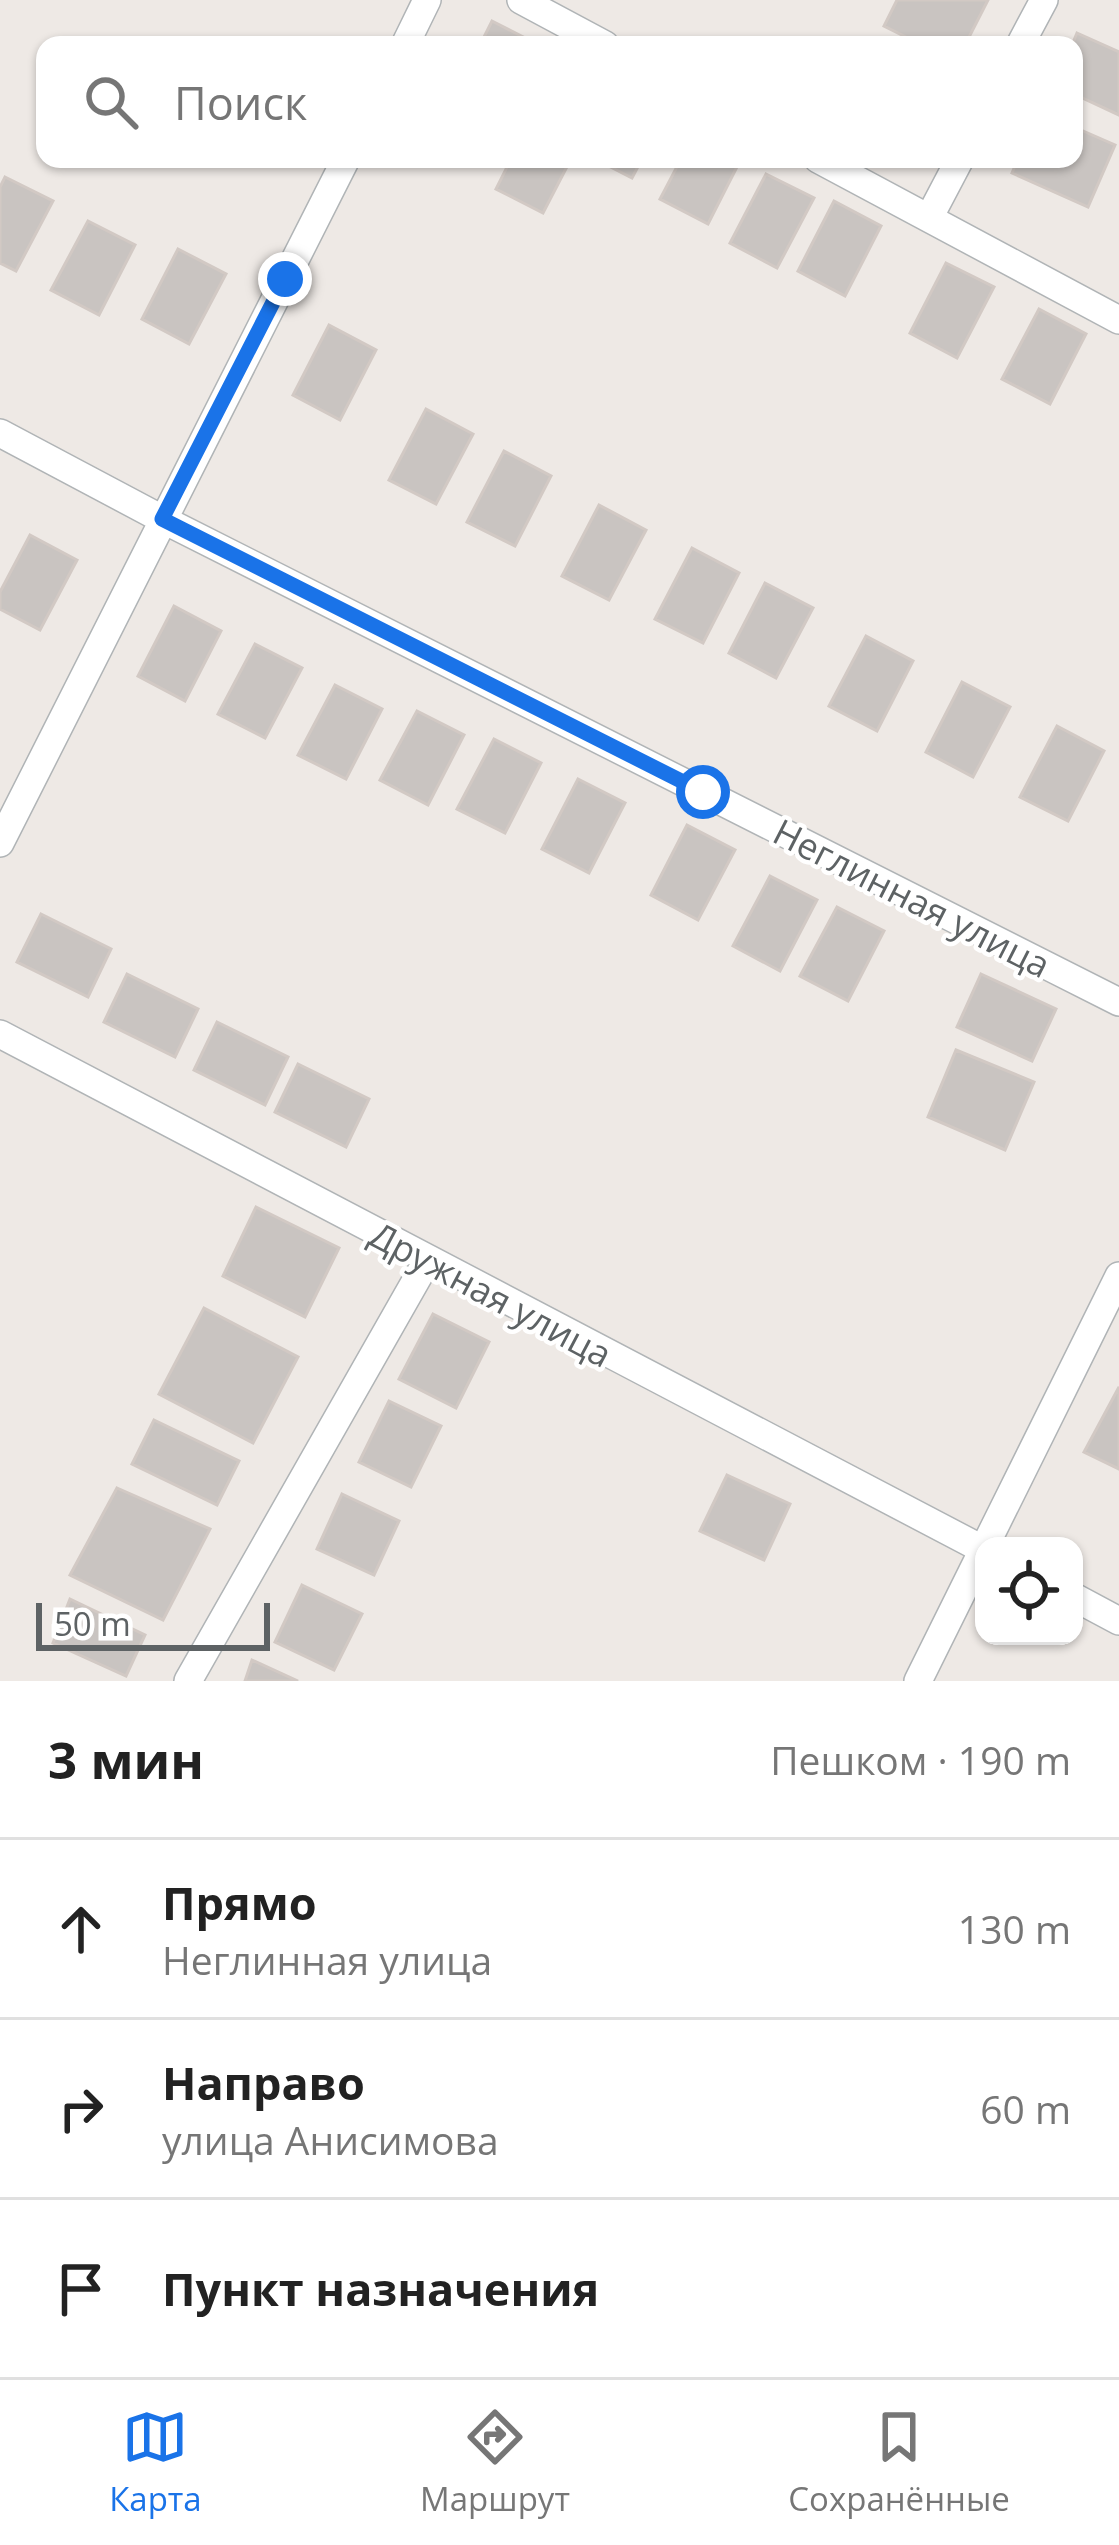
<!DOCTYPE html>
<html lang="ru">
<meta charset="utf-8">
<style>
body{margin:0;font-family:"Open Sans",sans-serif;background:#f2f2f2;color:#222}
.controls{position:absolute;right:36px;bottom:36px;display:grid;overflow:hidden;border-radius:24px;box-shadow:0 3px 9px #0004}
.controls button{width:108px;height:108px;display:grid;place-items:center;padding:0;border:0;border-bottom:3px solid #e0e0e0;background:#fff;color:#222;font:60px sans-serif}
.scale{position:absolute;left:36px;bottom:30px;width:234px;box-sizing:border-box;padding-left:12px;border:6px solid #5d6264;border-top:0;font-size:33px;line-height:42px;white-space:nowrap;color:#5d6264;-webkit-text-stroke:9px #fff;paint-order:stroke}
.stop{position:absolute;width:36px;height:36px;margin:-27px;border:9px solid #1a73e8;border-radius:50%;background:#fff}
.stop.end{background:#1a73e8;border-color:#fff;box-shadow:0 3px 12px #0008}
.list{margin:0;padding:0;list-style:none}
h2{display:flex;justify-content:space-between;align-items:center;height:156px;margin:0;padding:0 48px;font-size:51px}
h2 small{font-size:39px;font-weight:400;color:#767676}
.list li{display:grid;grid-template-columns:78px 1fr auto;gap:36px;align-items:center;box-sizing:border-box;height:180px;padding:0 48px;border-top:3px solid #e0e0e0}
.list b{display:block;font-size:45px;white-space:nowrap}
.list p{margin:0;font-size:39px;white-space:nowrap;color:#767676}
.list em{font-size:39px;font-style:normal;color:#767676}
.icon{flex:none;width:66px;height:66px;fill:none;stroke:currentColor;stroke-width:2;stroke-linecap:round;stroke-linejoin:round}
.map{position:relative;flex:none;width:1119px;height:1681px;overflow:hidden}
.search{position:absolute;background:#fff;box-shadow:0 3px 9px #0004;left:36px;right:36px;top:36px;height:132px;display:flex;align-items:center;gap:30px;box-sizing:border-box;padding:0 42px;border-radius:24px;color:#767676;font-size:45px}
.sheet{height:696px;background:#fff}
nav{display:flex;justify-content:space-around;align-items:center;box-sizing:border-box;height:168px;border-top:3px solid #e0e0e0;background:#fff;font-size:33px;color:#767676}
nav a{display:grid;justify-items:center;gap:6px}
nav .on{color:#1a73e8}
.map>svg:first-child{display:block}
</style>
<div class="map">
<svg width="1119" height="1681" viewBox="0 0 1119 1681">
<rect width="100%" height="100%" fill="#eee9e5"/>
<path fill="#c9c4c1" stroke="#d2c9c4" stroke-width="3" d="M 897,0 L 988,0 L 965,45 L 922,45 L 884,26 Z
M 492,21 L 539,45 L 480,45 Z
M 1077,33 L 1119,52 L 1119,115 L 1074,94 L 1072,45 Z
M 1074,127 L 1115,145 L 1088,207 L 1012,173 L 1018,159 L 1074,159 Z
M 511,159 L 571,159 L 543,213 L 496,189 Z
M 595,159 L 642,159 L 632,178 Z
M 681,159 L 741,159 L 708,224 L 660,199 Z
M 766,174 L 814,198 L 777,268 L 730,243 Z
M 5,177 L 53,201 L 16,271 L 0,263 L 0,187 Z
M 834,201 L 881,226 L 845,296 L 798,271 Z
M 88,221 L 135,245 L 99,315 L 51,290 Z
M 178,249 L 226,274 L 189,344 L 142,319 Z
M 946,263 L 994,287 L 957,358 L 910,333 Z
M 1039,309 L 1086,334 L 1050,404 L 1002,379 Z
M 329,325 L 376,350 L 340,420 L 293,395 Z
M 426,409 L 473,434 L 436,504 L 389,480 Z
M 504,451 L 551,476 L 515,546 L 467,522 Z
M 599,505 L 646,530 L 609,600 L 562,576 Z
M 30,535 L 77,560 L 40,630 L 0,609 L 0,592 Z
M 692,548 L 739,573 L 703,643 L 655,619 Z
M 765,583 L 813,608 L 776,678 L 729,653 Z
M 174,606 L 221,631 L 185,701 L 138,676 Z
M 866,636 L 913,661 L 877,731 L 829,706 Z
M 255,644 L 302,668 L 265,738 L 218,714 Z
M 962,682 L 1010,707 L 973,777 L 926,752 Z
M 335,685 L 382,709 L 346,779 L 298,755 Z
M 417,711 L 464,735 L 428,805 L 380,780 Z
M 1057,726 L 1104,751 L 1068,821 L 1020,797 Z
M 494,739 L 541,763 L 505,833 L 457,809 Z
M 578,779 L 625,803 L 589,873 L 542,849 Z
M 687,825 L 735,850 L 698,920 L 651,895 Z
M 770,876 L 817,900 L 780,971 L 733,946 Z
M 837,907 L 884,931 L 848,1001 L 800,976 Z
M 41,914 L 111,949 L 88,997 L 17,962 Z
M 127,974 L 198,1009 L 175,1057 L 104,1022 Z
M 981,974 L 1056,1009 L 1032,1061 L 957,1027 Z
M 217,1022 L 288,1057 L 265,1105 L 194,1070 Z
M 956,1050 L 1034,1082 L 1005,1150 L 928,1117 Z
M 298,1064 L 369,1099 L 346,1147 L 275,1112 Z
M 256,1207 L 339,1248 L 305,1317 L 223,1276 Z
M 204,1308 L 298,1357 L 253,1443 L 159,1394 Z
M 433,1314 L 489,1342 L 456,1408 L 399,1379 Z
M 1119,1387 L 1119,1469 L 1084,1452 Z
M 389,1401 L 441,1426 L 411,1487 L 359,1462 Z
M 154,1420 L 239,1461 L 217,1505 L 132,1464 Z
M 727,1475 L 790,1504 L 764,1560 L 700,1531 Z
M 117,1488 L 210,1529 L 163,1620 L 70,1575 Z
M 342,1494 L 399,1521 L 374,1575 L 317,1549 Z
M 302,1585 L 362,1614 L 334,1670 L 275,1642 Z
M 70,1599 L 145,1635 L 126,1676 L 53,1643 Z
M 252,1660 L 298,1681 L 245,1681 Z"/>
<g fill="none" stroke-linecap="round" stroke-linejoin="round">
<defs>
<path id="street" d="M 521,0 L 605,45
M 405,45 L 427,0
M 1020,45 L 1044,0
M 818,159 L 1119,320
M 929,218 L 960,159
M 0,433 L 162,519 L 1119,1002
M 0,843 L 346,159
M 0,1034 L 984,1550
M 985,1546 L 1119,1276
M 1074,1597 L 1119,1621
M 188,1681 L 427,1261
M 918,1681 L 984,1548"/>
</defs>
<use href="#street" stroke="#b0b4b6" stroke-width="30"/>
<use href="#street" stroke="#fff" stroke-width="27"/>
</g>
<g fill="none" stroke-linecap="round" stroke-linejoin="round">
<path stroke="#1a73e8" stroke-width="15" d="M 285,279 L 162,519 L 703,792"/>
</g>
<g text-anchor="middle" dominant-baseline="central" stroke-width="9" stroke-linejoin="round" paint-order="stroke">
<g font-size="36" fill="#5d6264" stroke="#fff">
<text transform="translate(912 898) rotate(27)">Неглинная улица</text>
<text transform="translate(491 1294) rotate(28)">Дружная улица</text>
</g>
</g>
</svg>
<div class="controls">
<button><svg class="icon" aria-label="locate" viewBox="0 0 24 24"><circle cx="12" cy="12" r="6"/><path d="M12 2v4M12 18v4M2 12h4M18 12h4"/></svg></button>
</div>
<div class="scale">50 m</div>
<div class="stop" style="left:703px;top:792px"></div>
<div class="stop end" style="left:285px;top:279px"></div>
<div class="search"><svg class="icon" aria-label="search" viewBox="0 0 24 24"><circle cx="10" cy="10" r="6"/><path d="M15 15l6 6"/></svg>Поиск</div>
</div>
<section class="sheet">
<h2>3 мин<small>Пешком · 190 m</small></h2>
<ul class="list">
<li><svg class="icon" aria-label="ahead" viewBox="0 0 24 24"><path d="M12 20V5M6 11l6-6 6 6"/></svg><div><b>Прямо</b><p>Неглинная улица</p></div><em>130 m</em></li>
<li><svg class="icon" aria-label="right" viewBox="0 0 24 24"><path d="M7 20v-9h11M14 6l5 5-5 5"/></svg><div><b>Направо</b><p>улица Анисимова</p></div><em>60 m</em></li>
<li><svg class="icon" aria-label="arrive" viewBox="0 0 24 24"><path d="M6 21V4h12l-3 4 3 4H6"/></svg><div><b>Пункт назначения</b></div></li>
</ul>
</section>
<nav>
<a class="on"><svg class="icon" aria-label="map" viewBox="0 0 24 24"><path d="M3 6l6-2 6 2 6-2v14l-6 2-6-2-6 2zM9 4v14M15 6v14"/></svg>Карта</a>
<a><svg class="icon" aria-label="directions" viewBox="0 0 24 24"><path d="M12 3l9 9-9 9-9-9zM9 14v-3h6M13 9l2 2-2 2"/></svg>Маршрут</a>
<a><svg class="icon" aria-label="saved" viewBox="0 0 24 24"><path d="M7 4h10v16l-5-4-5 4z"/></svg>Сохранённые</a>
</nav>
